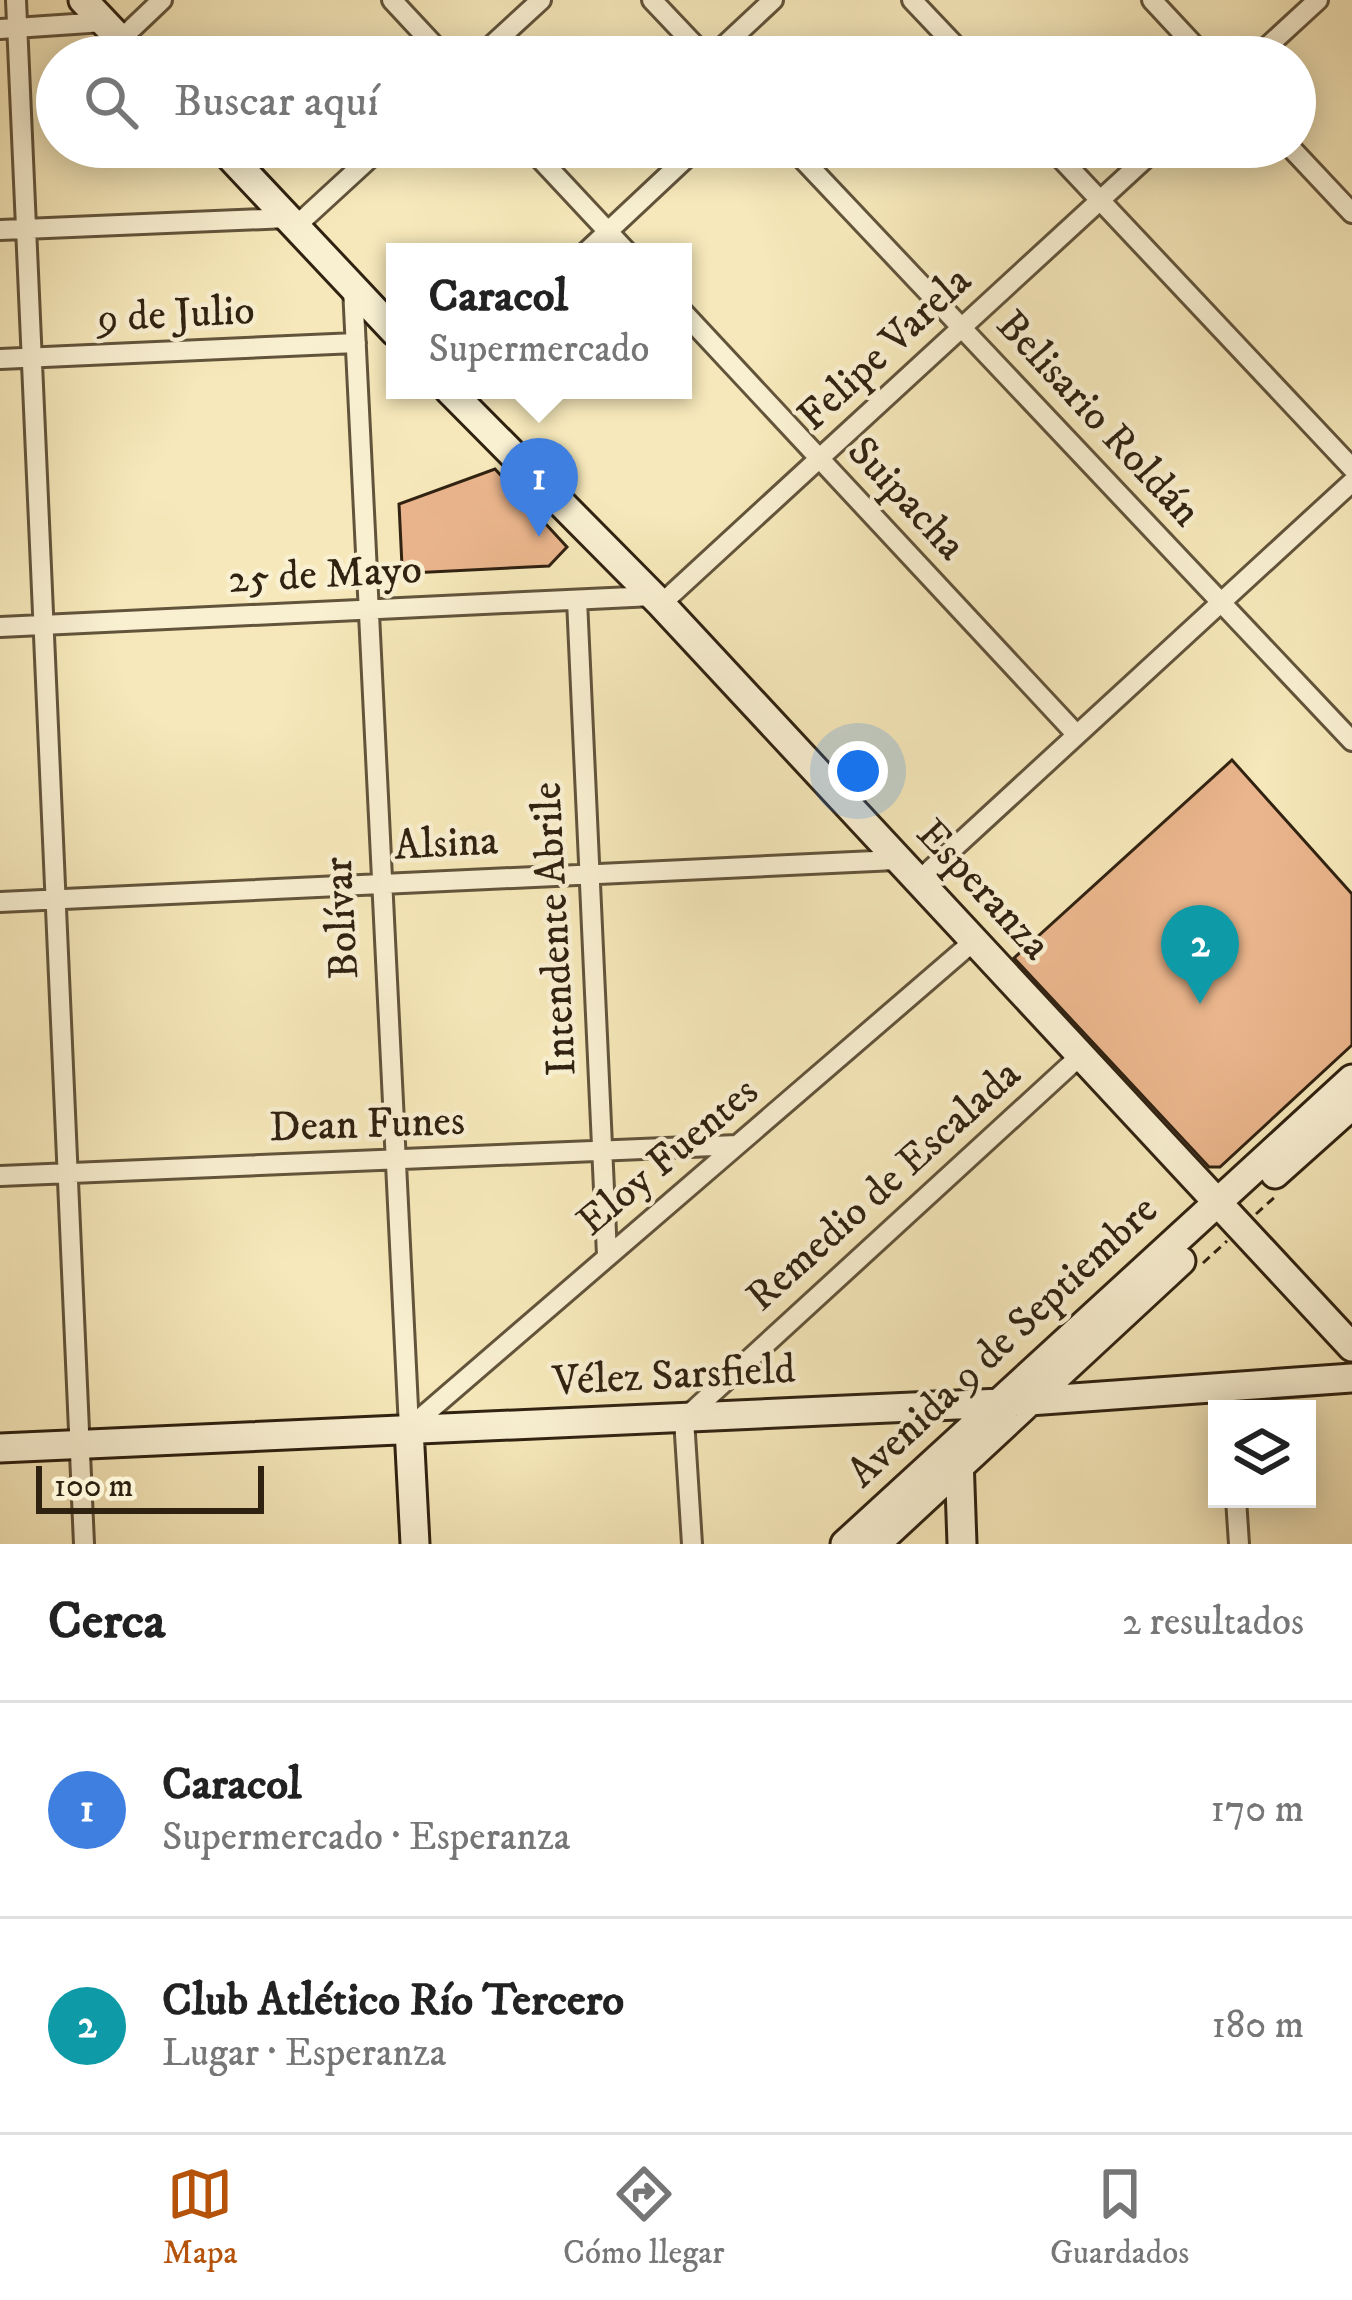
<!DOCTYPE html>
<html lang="es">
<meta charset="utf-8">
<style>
body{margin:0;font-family:"IM FELL DW Pica",serif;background:#f6f6f6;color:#222}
.controls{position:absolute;right:36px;bottom:36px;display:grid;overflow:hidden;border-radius:0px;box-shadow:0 6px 30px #0003}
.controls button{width:108px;height:108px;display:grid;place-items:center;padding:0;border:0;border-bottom:3px solid #e0e0e0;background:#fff;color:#222;font:60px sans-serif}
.scale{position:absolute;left:36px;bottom:30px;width:228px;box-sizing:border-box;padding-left:12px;border:6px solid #302211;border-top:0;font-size:33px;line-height:42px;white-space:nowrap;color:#302211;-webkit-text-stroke:9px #f9f0d2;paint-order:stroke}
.you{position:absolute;left:858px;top:771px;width:42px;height:42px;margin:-30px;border:9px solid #fff;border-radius:50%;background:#1a73e8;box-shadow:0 0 0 18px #1a73e833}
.badge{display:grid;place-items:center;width:78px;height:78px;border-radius:50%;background:#b45309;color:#fff;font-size:39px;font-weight:700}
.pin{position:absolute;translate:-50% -99px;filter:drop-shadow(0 3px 6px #0008)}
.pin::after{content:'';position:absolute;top:63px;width:42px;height:36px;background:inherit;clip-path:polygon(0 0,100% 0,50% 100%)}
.popup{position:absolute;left:386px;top:243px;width:306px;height:156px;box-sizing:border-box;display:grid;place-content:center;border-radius:0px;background:#fff;filter:drop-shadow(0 3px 9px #0005);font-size:39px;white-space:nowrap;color:#767676}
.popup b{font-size:45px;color:#222}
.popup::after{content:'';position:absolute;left:50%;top:100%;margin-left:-24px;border:24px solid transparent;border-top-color:#fff}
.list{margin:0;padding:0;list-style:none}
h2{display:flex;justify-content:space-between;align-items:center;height:156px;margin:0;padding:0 48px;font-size:51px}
h2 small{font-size:39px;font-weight:400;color:#767676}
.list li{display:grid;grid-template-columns:78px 1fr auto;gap:36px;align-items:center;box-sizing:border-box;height:216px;padding:0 48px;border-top:3px solid #e0e0e0}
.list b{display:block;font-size:45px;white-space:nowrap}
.list p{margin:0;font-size:39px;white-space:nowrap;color:#767676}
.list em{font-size:39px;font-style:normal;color:#767676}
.icon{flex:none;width:66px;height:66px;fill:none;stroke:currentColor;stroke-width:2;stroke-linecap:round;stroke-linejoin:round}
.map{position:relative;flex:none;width:1352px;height:1544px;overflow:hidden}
.search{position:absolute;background:#fff;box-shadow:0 6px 30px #0003;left:36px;right:36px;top:36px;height:132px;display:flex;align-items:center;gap:30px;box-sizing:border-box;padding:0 42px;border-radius:66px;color:#767676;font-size:45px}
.sheet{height:588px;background:#fff}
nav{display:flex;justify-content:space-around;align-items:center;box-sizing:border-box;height:168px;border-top:3px solid #e0e0e0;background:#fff;font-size:33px;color:#767676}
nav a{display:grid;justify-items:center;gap:6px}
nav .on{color:#b45309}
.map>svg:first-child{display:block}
</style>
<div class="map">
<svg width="1352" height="1544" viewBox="0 0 1352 1544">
<rect width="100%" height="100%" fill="#f6e8ba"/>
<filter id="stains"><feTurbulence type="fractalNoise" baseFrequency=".00167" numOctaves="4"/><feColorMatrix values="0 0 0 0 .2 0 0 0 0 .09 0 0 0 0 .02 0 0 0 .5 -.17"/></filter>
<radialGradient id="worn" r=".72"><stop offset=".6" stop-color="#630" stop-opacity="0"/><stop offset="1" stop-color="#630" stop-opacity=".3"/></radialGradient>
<path fill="#eab58c" stroke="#302211" stroke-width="3" d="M 495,469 L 567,547 L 549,566 L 411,573 L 402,566 L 399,504 Z
M 1232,760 L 1352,894 L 1352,1045 L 1220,1167 L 1209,1167 L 1014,958 Z"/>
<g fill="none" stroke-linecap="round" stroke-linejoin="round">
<defs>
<path id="street" d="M 16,0 L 84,1544
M 392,0 L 445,57
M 652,0 L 706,57
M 912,0 L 966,57
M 1152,0 L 1205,57
M 0,29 L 104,22
M 121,39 L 162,0
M 479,57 L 541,0
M 712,57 L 773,0
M 1256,57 L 1318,0
M 529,147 L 627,252
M 791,147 L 1352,741
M 1050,147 L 1352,468
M 1290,147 L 1352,213
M 296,226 L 382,147
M 0,230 L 288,218
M 586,252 L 698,147
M 353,288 L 409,1428
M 683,312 L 1077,735
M 0,359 L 356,343
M 577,600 L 607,1255
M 661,604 L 1158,147
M 0,627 L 653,596
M 917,882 L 1352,482
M 0,902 L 896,860
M 0,1176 L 737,1145
M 409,1428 L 974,941
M 1236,1499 L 1239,1544
M 692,1544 L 684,1419 L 1080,1056"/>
<path id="secondary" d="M 83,0 L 137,57
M 221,147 L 395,332
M 449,390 L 661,604 L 1352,1347
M 1275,1174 L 1352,1105
M 409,1428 L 415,1544
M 0,1448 L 1001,1403 L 1352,1378
M 959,1457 L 962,1544
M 845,1544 L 1352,1079
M 876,1544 L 1181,1261"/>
</defs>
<use href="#street" stroke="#62543b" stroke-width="24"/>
<use href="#secondary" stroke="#302211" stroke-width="33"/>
<path stroke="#302211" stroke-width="3" stroke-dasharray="9 6" stroke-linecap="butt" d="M 1256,1214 L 1276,1196
M 1203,1263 L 1227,1241"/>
<use href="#street" stroke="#f9f0d2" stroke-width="18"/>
<use href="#secondary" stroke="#f9f0d2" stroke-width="27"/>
</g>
<g text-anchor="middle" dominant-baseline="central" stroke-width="9" stroke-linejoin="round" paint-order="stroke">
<g font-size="42" fill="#302211" stroke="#f9f0d2">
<text transform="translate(176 315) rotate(-3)">9 de Julio</text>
<text transform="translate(885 349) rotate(-43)">Felipe Varela</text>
<text transform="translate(1098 419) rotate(47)">Belisario Roldán</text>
<text transform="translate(906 499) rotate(47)">Suipacha</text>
<text transform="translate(325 575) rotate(-3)">25 de Mayo</text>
<text transform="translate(446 844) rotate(-3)">Alsina</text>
<text transform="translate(983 890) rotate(47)">Esperanza</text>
<text transform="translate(342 918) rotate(-93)">Bolívar</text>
<text transform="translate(555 929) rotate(-93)">Intendente Abrile</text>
<text transform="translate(367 1125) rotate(-2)">Dean Funes</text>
<text transform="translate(668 1157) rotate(-40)">Eloy Fuentes</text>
<text transform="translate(884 1186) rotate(-42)">Remedio de Escalada</text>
<text transform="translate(1003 1342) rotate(-43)">Avenida 9 de Septiembre</text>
<text transform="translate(674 1376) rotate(-3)">Vélez Sarsfield</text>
</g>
</g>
<rect width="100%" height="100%" filter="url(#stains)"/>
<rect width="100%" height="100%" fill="url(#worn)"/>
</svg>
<div class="controls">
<button><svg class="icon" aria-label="layers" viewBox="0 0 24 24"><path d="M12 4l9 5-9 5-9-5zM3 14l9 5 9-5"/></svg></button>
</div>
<div class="scale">100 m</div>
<div class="you"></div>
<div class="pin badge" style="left:539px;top:537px;background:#3f7fe0">1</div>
<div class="popup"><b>Caracol</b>Supermercado</div>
<div class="pin badge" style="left:1200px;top:1004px;background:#0f9aa8">2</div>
<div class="search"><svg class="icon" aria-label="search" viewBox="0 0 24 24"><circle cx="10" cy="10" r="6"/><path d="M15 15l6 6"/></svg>Buscar aquí</div>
</div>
<section class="sheet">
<h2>Cerca<small>2 resultados</small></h2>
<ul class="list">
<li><span class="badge" style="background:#3f7fe0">1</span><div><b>Caracol</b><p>Supermercado · Esperanza</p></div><em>170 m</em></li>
<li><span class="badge" style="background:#0f9aa8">2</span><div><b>Club Atlético Río Tercero</b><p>Lugar · Esperanza</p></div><em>180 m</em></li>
</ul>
</section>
<nav>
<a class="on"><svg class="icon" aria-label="map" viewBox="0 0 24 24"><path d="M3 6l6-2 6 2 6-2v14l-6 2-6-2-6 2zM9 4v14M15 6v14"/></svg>Mapa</a>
<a><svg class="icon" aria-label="directions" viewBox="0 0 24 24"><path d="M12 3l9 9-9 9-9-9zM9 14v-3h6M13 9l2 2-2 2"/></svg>Cómo llegar</a>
<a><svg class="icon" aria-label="saved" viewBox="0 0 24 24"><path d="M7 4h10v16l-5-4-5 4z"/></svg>Guardados</a>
</nav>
